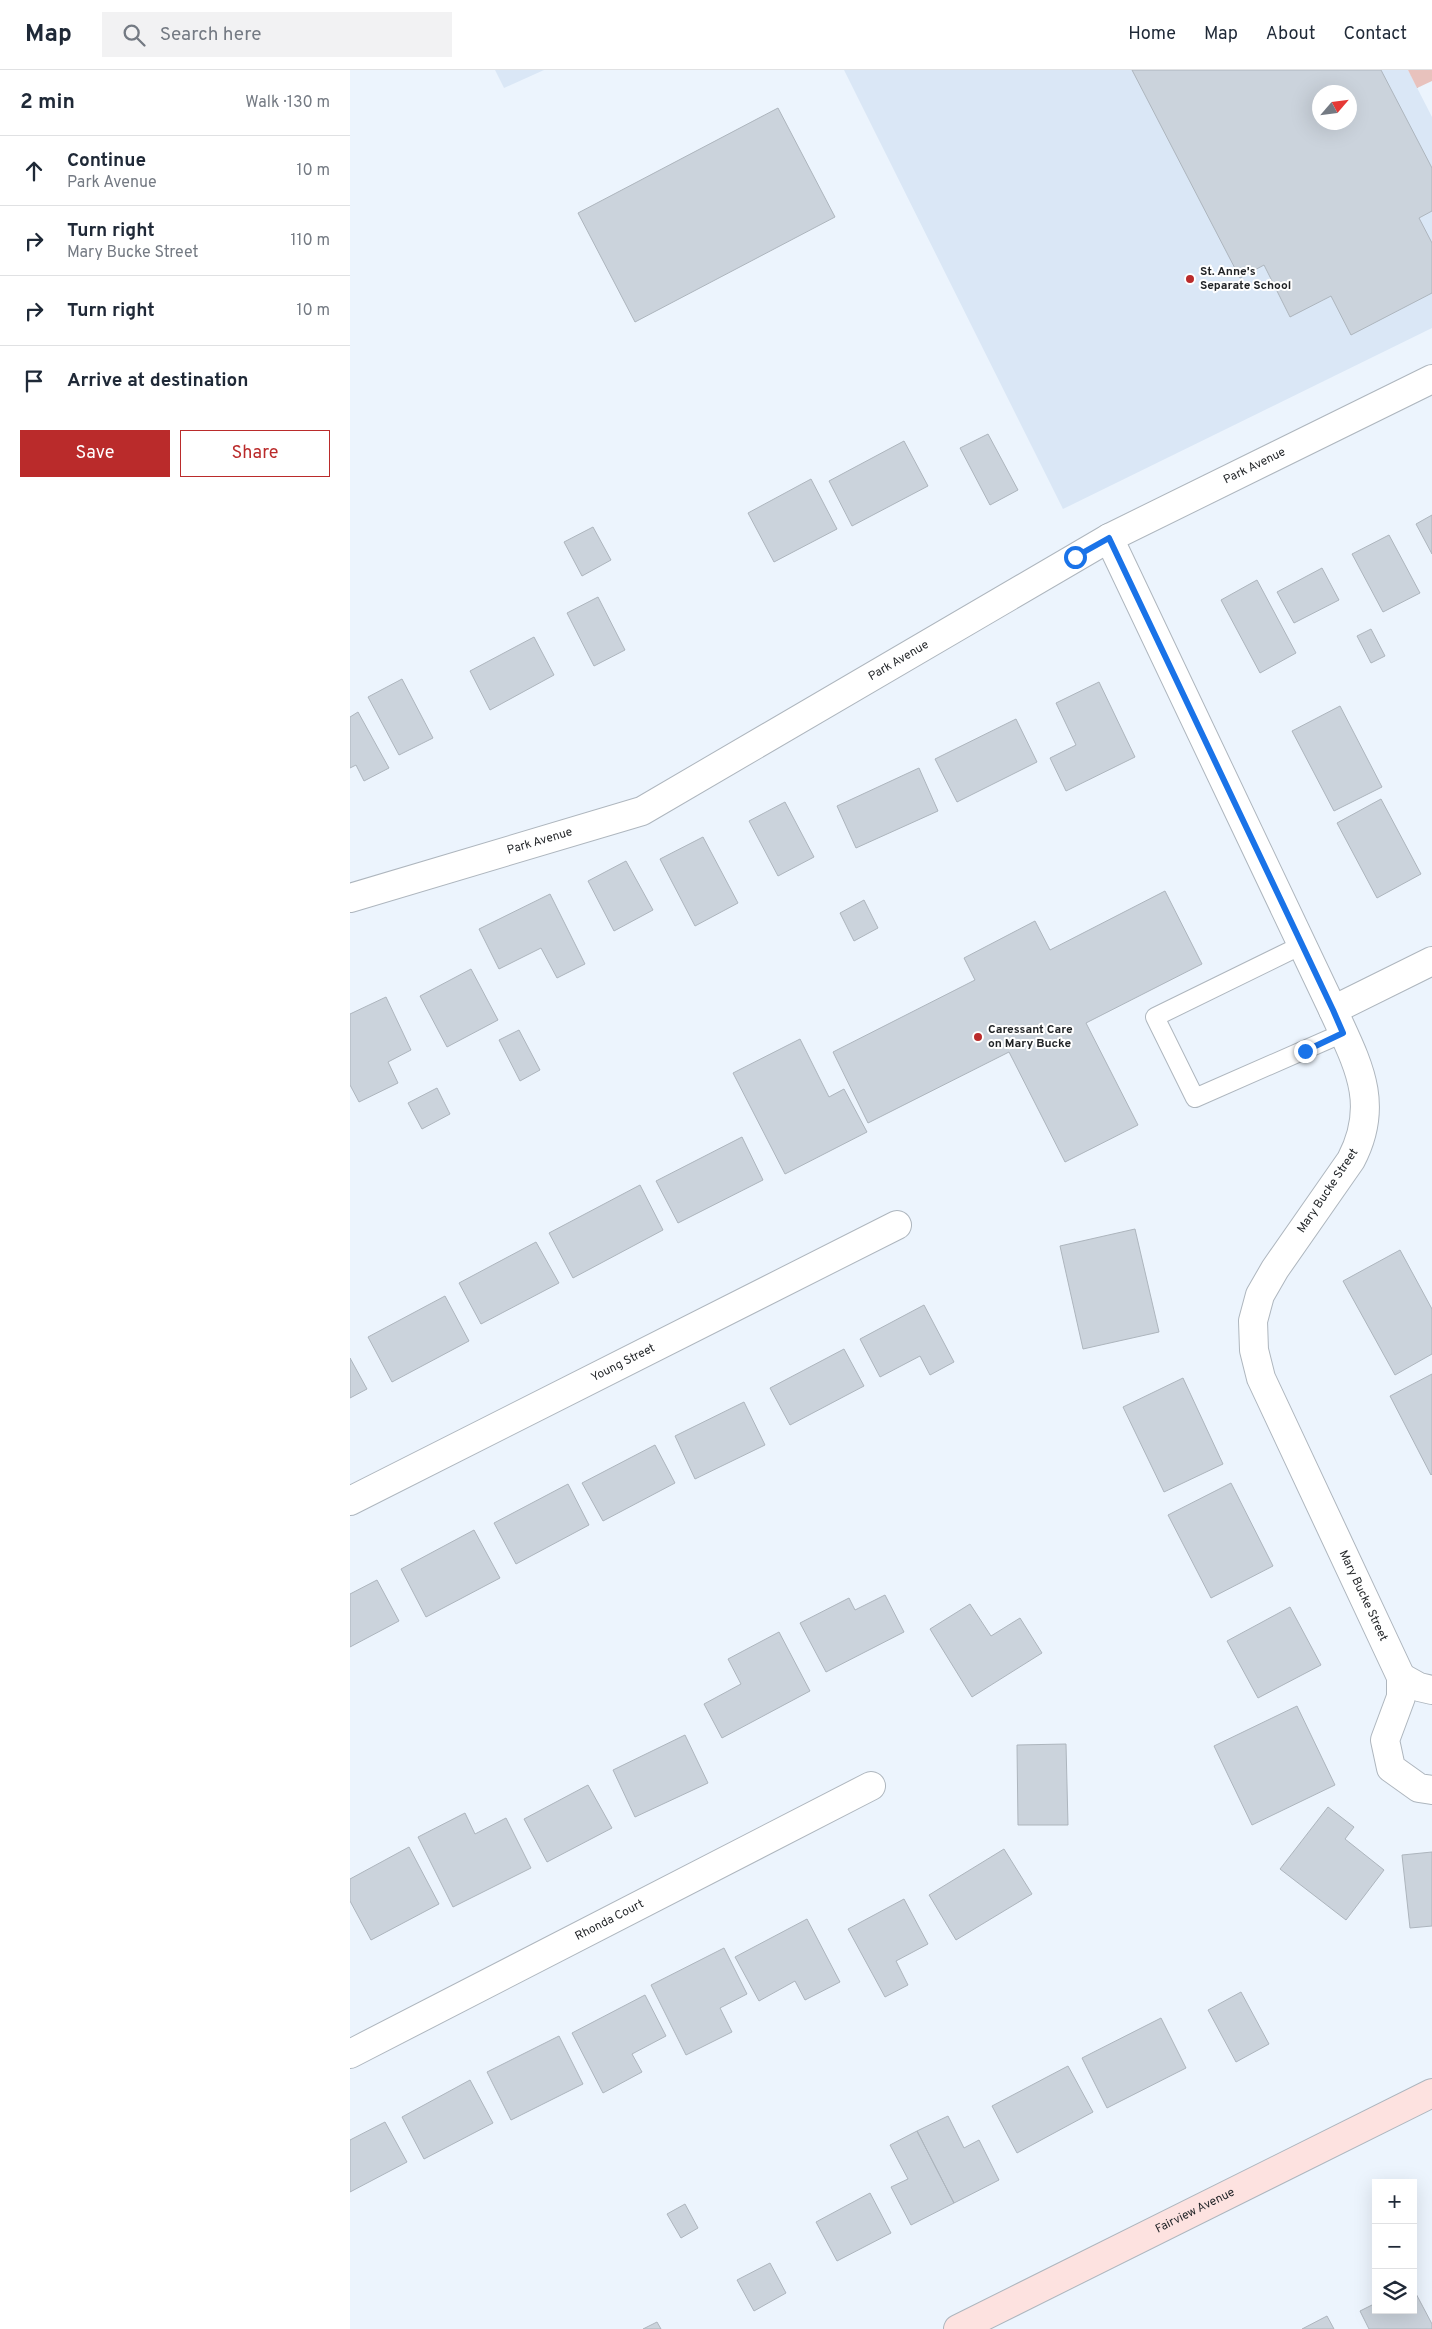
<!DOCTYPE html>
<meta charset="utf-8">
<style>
body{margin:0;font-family:Overpass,sans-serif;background:#f2f2f3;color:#1f2937}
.controls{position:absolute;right:15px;bottom:15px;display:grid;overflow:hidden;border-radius:0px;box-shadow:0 5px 20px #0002}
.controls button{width:45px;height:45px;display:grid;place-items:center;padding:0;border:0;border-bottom:1px solid #e0e1e3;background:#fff;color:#1f2937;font:25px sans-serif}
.compass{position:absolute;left:962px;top:15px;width:45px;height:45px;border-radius:50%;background:#fff;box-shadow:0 5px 20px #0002;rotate:62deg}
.stop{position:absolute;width:15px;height:15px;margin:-11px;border:4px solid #1a73e8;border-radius:50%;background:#fff}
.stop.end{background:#1a73e8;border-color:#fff;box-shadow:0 1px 5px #0008}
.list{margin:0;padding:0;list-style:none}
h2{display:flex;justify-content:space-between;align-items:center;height:65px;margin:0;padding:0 20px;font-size:21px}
h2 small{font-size:16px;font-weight:400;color:#747a83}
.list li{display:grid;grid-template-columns:32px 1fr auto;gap:15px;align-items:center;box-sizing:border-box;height:70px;padding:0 20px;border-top:1px solid #e0e1e3}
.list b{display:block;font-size:19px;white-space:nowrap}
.list p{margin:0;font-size:16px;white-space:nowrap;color:#747a83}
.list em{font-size:16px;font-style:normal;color:#747a83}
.actions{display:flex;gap:10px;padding:15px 20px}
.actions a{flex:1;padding:11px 0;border:1px solid #ba2b2b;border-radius:0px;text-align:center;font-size:18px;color:#ba2b2b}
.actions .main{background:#ba2b2b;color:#fff}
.icon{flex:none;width:28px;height:28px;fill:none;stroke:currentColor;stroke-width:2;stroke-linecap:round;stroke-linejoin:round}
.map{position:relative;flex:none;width:1082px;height:2259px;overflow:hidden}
header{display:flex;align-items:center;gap:30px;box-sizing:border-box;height:70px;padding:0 25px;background:#fff;border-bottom:1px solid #e0e1e3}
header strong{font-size:24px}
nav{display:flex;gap:28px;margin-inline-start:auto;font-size:18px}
.search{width:350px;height:45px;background:#f2f2f3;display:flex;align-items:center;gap:12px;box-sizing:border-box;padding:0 18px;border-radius:0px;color:#747a83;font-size:19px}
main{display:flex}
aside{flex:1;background:#fff}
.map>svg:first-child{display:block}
</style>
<header>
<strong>Map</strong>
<div class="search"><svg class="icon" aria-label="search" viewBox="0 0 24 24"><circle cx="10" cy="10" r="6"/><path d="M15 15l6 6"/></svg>Search here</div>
<nav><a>Home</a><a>Map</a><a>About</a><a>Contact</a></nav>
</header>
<main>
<aside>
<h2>2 min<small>Walk · 130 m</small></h2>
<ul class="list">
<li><svg class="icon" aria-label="ahead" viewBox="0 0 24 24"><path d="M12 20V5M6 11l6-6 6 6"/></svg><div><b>Continue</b><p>Park Avenue</p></div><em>10 m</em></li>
<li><svg class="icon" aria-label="right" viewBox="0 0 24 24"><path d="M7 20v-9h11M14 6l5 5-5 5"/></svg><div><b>Turn right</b><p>Mary Bucke Street</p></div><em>110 m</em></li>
<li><svg class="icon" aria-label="right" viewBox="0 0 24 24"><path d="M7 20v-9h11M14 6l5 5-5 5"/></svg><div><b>Turn right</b></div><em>10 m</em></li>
<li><svg class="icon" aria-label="arrive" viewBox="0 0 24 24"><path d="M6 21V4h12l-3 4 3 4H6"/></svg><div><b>Arrive at destination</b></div></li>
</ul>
<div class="actions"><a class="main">Save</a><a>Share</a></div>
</aside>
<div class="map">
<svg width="1082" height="2259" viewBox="0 0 1082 2259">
<defs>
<pattern id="park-tufts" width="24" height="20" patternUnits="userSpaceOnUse" patternTransform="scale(1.25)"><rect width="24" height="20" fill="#e8c2bd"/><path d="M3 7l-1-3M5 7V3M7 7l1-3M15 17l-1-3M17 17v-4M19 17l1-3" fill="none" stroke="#c7a6a2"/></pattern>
</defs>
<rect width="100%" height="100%" fill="#ecf4fd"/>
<path fill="#dae7f6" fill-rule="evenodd" d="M 145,0 L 194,0 L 154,18 Z
M 494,0 L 1058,0 L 1082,47 L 1082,258 L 713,439 ZM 969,22 L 999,22 L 999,52 L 969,52 Z"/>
<path fill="url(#park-tufts)" d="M 1058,0 L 1082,0 L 1082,11 L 1067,18 Z"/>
<path fill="#cbd3dc" stroke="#adb5bd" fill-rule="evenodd" d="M 782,0 L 1031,0 L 1082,98 L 1082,141 L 1069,148 L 1082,173 L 1082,223 L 1001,265 L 981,226 L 940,247 L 914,195 L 890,208 ZM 969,22 L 999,22 L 999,52 L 969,52 Z
M 428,38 L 485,147 L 285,252 L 228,143 Z
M 638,364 L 668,420 L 640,435 L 610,378 Z
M 554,371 L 578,416 L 502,456 L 479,411 Z
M 461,409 L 487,459 L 424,492 L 398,443 Z
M 1082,445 L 1082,484 L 1066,454 Z
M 243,457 L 261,490 L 232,506 L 214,472 Z
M 1039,465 L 1070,523 L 1033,542 L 1002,484 Z
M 972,498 L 989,530 L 944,553 L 927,522 Z
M 907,510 L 946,583 L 910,603 L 871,530 Z
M 248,527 L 275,580 L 244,596 L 217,543 Z
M 1021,559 L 1035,586 L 1021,593 L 1007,566 Z
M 184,567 L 204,605 L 140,640 L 120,601 Z
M 52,609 L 83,668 L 49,685 L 18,627 Z
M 749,612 L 785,687 L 716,721 L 700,688 L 726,675 L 706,633 Z
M 990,636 L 1032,717 L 984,741 L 942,661 Z
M 8,642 L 39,698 L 14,711 L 6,695 L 0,698 L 0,647 Z
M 666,649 L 687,692 L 607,732 L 585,689 Z
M 569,698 L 588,741 L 506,778 L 487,736 Z
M 1031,729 L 1071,804 L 1027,828 L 987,753 Z
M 435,732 L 464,787 L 428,806 L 399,751 Z
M 353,767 L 388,833 L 345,856 L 310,789 Z
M 276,791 L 303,840 L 264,861 L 238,811 Z
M 815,821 L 852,894 L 736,953 L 788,1055 L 715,1092 L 659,982 L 518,1053 L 483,982 L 625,910 L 614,888 L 685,851 L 700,880 Z
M 200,824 L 235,894 L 207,908 L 191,878 L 149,899 L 129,859 Z
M 514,830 L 528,858 L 504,871 L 490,843 Z
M 121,899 L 148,950 L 97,977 L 70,926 Z
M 36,927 L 61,980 L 38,992 L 48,1013 L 9,1032 L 0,1015 L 0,944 Z
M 169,960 L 190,1000 L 170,1011 L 149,970 Z
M 450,969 L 479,1027 L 494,1019 L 517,1062 L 435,1104 L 383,1003 Z
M 87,1018 L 100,1044 L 72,1059 L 58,1033 Z
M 392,1067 L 413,1110 L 328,1153 L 306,1111 Z
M 290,1115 L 313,1160 L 223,1208 L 199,1163 Z
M 785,1159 L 809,1262 L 733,1279 L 710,1176 Z
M 186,1172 L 209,1213 L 131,1254 L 109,1213 Z
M 1050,1180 L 1082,1239 L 1082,1284 L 1045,1305 L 993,1211 Z
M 95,1226 L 119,1271 L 42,1312 L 18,1267 Z
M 574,1235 L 604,1292 L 580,1305 L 570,1286 L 530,1307 L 510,1269 Z
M 494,1279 L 514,1316 L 440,1355 L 420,1318 Z
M 0,1288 L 17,1319 L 0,1328 Z
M 1082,1304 L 1082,1404 L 1081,1405 L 1040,1326 Z
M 833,1308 L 873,1394 L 814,1422 L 773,1337 Z
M 394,1332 L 415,1375 L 345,1409 L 325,1366 Z
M 305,1375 L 325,1413 L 253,1451 L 232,1413 Z
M 881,1413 L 923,1496 L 861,1528 L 818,1445 Z
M 218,1414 L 239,1455 L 166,1494 L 144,1453 Z
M 124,1460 L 150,1508 L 76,1547 L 51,1499 Z
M 27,1510 L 49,1551 L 0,1577 L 0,1524 Z
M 535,1525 L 554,1562 L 476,1602 L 450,1553 L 499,1528 L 505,1540 Z
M 620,1534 L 641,1566 L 670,1548 L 692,1583 L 622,1627 L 580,1559 Z
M 940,1537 L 971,1595 L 908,1628 L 877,1571 Z
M 429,1562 L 460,1621 L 372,1668 L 354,1634 L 391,1614 L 378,1589 Z
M 947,1636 L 985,1715 L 902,1755 L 864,1676 Z
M 335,1665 L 358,1713 L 285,1747 L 263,1700 Z
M 716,1674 L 718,1755 L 668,1755 L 667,1675 Z
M 238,1715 L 262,1758 L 197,1792 L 174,1749 Z
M 978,1737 L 1004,1757 L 995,1769 L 1034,1800 L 996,1850 L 930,1799 Z
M 115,1743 L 125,1764 L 156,1748 L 181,1798 L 103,1837 L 68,1767 Z
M 59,1777 L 89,1834 L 21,1870 L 0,1831 L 0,1809 Z
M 654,1779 L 682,1824 L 606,1870 L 579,1825 Z
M 1082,1782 L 1082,1856 L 1060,1858 L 1052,1785 Z
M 554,1829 L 578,1874 L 546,1891 L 558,1915 L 535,1927 L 498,1859 Z
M 457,1849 L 490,1912 L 455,1930 L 445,1911 L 409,1931 L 385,1887 Z
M 374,1878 L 397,1924 L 370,1938 L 382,1962 L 336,1985 L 301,1915 Z
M 891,1922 L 919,1974 L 886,1992 L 858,1940 Z
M 295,1925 L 316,1966 L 282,1984 L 292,2002 L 253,2023 L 222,1963 Z
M 811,1948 L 836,1998 L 757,2038 L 732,1988 Z
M 209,1966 L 233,2014 L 161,2050 L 137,2002 Z
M 718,1996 L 743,2042 L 667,2083 L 642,2036 Z
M 120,2010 L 143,2053 L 74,2089 L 52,2047 Z
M 598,2046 L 614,2078 L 629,2070 L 649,2110 L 604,2133 L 567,2061 Z
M 35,2052 L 57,2092 L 0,2122 L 0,2070 Z
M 567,2061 L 604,2133 L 561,2155 L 541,2117 L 558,2109 L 540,2075 Z
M 520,2123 L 541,2163 L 487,2191 L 466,2152 Z
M 335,2134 L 348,2158 L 331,2168 L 317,2144 Z
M 420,2193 L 436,2223 L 404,2241 L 387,2210 Z
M 1063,2218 L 1082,2254 L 1082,2259 L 1019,2259 L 1010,2241 L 1026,2233 L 1026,2240 L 1063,2240 Z
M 977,2246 L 984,2259 L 952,2259 Z
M 307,2252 L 311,2259 L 293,2259 Z"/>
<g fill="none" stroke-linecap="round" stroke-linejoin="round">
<defs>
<path id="service" d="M 952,875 L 805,947 L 845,1028 L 993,963"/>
<g id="minor">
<path id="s1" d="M 759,468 L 983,940 C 1007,993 1031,1033 1001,1090 L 925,1199 L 910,1225 L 903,1251 L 904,1280 L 911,1308 L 1051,1607 L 1051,1627 L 1035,1670 L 1041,1698 L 1069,1718 L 1082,1720"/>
<path id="s2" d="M 0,828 L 292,741 L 759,468 L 1082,309"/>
<path d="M 983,940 L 1082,891"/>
<path id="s3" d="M 0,1431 L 547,1155"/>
<path d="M 1051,1607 L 1069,1617 L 1082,1620"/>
<path id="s4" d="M 0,1984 L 521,1716"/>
</g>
<g id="secondary">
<path id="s5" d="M 608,2259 L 1082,2023"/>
</g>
</defs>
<use href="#service" stroke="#aeb6be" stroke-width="20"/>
<use href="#minor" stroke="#aeb6be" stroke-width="30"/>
<use href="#secondary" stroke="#aeb6be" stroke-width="30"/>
<use href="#service" stroke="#fff" stroke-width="18"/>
<use href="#minor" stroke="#fff" stroke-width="28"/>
<use href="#secondary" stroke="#fde2e0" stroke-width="28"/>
</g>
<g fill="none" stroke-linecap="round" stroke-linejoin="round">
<path stroke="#1a73e8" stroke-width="6" d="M 725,487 L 759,468 L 983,940 L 993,963 L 955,981"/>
</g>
<g fill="#ba2b2b" stroke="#fff" stroke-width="2">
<circle cx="840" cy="209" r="5"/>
<circle cx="628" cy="967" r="5"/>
</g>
<g text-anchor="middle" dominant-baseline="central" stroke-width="4" stroke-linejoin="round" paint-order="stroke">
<g font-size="12" font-weight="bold" fill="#1f2225" stroke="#fff" text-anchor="start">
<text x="850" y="202">St. Anne's<tspan x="850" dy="14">Separate School</tspan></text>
<text x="638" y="960">Caressant Care<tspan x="638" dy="14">on Mary Bucke</tspan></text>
</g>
<g font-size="12" fill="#1f2225" stroke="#fff">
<text stroke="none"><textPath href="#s2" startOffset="1008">Park Avenue</textPath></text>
<text stroke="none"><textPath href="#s2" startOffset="602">Park Avenue</textPath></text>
<text stroke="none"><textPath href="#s2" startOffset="198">Park Avenue</textPath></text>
<text transform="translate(978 1121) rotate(-56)">Mary Bucke Street</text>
<text stroke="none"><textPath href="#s3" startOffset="306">Young Street</textPath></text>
<text stroke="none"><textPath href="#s1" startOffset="1169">Mary Bucke Street</textPath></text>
<text stroke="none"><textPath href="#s4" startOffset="292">Rhonda Court</textPath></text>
<text stroke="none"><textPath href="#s5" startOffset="265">Fairview Avenue</textPath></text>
</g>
</g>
</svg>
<div class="controls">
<button>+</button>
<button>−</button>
<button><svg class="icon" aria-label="layers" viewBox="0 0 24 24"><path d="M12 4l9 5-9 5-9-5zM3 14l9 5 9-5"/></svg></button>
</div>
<svg class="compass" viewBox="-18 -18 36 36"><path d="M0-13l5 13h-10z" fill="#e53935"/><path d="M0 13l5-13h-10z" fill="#747a83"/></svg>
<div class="stop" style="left:725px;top:487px"></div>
<div class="stop end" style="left:955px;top:981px"></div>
</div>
</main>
